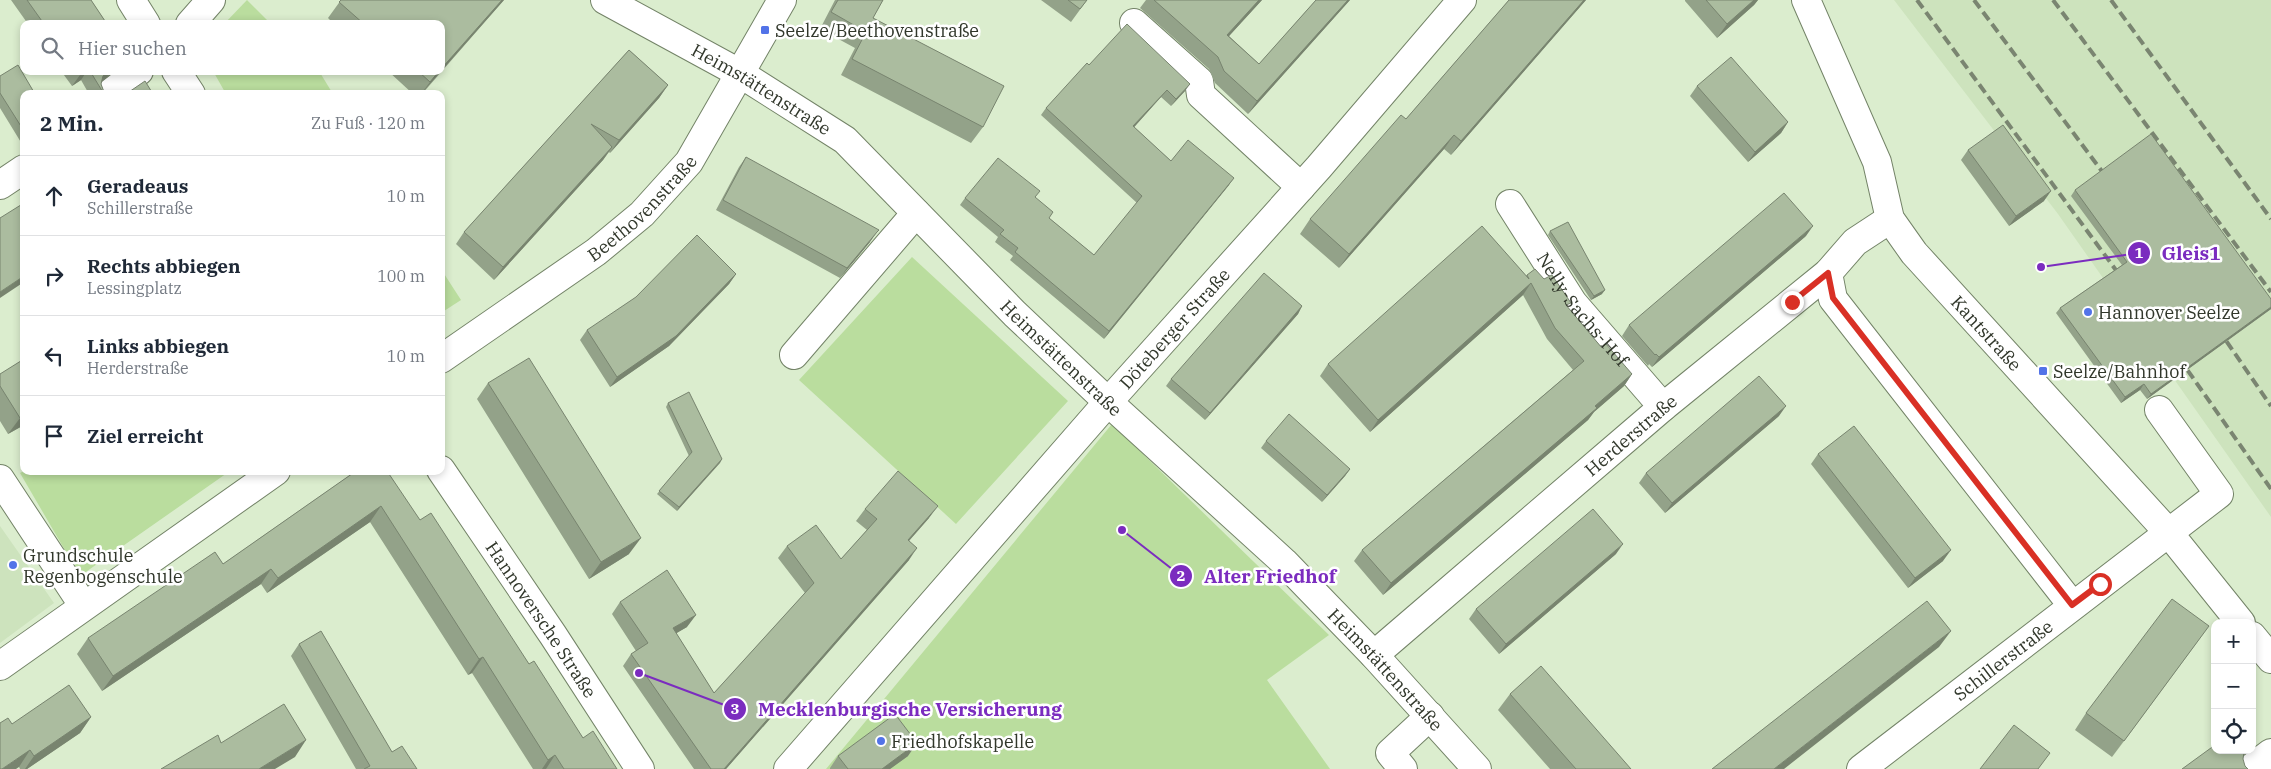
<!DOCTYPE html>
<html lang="de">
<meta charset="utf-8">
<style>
body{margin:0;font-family:"IBM Plex Serif",serif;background:#f2f2f3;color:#1f2937}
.controls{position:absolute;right:15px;bottom:15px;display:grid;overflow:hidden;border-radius:10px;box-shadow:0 2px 8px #0003}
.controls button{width:45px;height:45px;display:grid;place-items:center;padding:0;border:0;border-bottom:1px solid #e0e1e3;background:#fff;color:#1f2937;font:25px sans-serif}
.stop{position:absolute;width:15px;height:15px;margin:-11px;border:4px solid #d93025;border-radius:50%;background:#fff}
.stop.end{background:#d93025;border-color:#fff;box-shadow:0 1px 5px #0008}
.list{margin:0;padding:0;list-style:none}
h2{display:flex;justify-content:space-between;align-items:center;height:65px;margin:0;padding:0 20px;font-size:21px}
h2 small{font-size:16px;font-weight:400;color:#747a83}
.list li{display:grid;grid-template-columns:32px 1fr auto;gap:15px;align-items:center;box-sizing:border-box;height:80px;padding:0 20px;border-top:1px solid #e0e1e3}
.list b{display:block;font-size:19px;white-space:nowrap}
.list p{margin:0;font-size:16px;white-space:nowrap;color:#747a83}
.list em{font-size:16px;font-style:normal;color:#747a83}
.icon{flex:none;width:28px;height:28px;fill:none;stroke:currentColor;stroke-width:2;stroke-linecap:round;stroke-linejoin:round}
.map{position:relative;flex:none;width:2271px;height:769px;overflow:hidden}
.search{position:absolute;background:#fff;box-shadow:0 2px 8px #0003;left:20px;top:20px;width:425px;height:55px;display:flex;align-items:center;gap:12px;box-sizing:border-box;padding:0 18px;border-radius:10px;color:#747a83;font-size:19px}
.panel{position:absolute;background:#fff;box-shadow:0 2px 8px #0003;left:20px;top:90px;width:425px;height:385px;border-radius:10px}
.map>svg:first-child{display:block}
</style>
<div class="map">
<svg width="2271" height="769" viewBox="0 0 2271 769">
<rect width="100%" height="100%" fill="#dbedce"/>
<path fill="#cde3bd" d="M 1894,0 L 2271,0 L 2271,517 L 2058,214 Z
M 0,526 L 54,603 L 0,643 Z"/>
<path fill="#badd9e" d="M 247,0 L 271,24 L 224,24 Z
M 213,71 L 319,71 L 333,94 L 226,94 Z
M 912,257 L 1068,401 L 956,524 L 799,380 Z
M 441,269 L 461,300 L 441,313 Z
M 1112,424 L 1329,635 L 1267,680 L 1330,769 L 826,769 Z
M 24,471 L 230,471 L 80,576 L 20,473 Z"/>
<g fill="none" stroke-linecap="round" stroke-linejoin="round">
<defs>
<g id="minor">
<path d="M 131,0 L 146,24"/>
<path id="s1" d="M 605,0 L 741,74 L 845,140 L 1015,314 L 1108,402 L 1284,562 L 1374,655 L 1477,769"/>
<path id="s2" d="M 1806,0 L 1877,162 L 1890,219 L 1914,253 L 2168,532 L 2241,623"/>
<path d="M 1134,23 L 1199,81 L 1201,95 L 1301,187"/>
<path d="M 190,24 L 211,0"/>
<path d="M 176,71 L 191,94"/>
<path d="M 109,94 L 139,71"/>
<path d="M 0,185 L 24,169"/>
<path id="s3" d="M 1510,204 L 1573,303 L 1663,407"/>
<path d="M 1828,273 L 1833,299 L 2072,605"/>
<path d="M 794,355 L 916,213"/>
<path id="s4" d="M 441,359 L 596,252 L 642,214 L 689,162 L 782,0"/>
<path id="s5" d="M 441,470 L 553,635 L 640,769"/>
<path d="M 0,479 L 83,605"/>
<path d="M 2252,636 L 2271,659"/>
<path id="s6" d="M 1374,655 L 1663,407 L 1828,273 L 1855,242 L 1890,219"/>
<path d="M 0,666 L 276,471"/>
<path id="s7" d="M 788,769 L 1108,402 L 1319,167 L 1462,0"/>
<path d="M 1403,769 L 1390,753 L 1430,716"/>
<path id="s8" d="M 1861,769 L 2219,494 L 2159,410"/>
<path d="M 2250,769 L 2271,753"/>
</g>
</defs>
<use href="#minor" stroke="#738367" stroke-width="30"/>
<use href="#minor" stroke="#fff" stroke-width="28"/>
<path stroke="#7a8571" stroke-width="4" stroke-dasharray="10 5" stroke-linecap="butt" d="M 1917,0 L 2124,281
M 1974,0 L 2110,182
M 2053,0 L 2271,292
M 2111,0 L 2271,219
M 2218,329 L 2271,406
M 2179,358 L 2271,489"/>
</g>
<path fill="#93a289" d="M 11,0 L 91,0 L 107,24 L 28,24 Z
M 341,0 L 504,0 L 422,94 L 413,94 L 388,71 L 441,71 L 441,24 L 334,24 L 328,18 Z
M 835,0 L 883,0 L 873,18 L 983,127 L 971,143 L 841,75 L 855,48 L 820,29 Z
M 1041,0 L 1087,0 L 1071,22 Z
M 1146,0 L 1262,0 L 1229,36 L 1259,64 L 1316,0 L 1350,0 L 1248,114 L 1215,83 L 1209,69 L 1140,8 Z
M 1509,0 L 1586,0 L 1451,155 L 1444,149 L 1339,268 L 1300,234 L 1310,219 L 1406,119 Z
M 1685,0 L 1758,0 L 1754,5 L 1717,38 L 1685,1 Z
M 629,50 L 668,85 L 659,98 L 610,153 L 609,152 L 603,160 L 494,280 L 456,244 L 464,232 Z
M 1089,65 L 1185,91 L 1171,106 L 1161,97 L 1134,127 L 1171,161 L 1229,185 L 1104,339 L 1010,260 L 1013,256 L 995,242 L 998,237 L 960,205 L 965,198 L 1035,198 L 1049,218 L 1094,255 L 1137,203 L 1041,115 L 1046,108 Z
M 61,71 L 114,71 L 102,81 L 101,84 L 104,92 L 107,94 L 89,94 L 81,80 L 72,86 Z
M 0,76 L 24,94 L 24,143 L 22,144 L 0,108 Z
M 1697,86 L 1788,122 L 1781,133 L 1748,162 L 1690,96 Z
M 1968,150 L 2044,201 L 2009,226 L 1961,160 Z
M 746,157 L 870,242 L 840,278 L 716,210 L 739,167 Z
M 2075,190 L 2271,309 L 2147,399 L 2140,390 L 2121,403 L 2056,313 L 2060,308 L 2122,265 L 2071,196 Z
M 1550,231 L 1602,294 L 1591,300 L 1548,235 Z
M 1806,236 L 1652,367 L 1649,364 L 1648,366 L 1622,336 L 1629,325 Z
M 736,274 L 729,284 L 669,346 L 610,387 L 580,340 L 587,330 Z
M 1527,275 L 1568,308 L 1602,348 L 1632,374 L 1624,386 L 1594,412 L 1588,420 L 1383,595 L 1354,561 L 1362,550 L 1573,370 L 1547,339 L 1523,295 L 1370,432 L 1320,376 L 1328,364 Z
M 1302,306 L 1298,314 L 1205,420 L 1166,386 L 1171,379 Z
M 0,374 L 24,425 L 8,434 L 0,421 Z
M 488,383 L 629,554 L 589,579 L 477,399 Z
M 668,403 L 722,459 L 677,511 L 657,494 L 689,456 L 666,407 Z
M 1779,416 L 1665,513 L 1639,483 L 1646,473 Z
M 1266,441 L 1350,469 L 1345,476 L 1322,502 L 1261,448 Z
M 1818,454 L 1943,561 L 1908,588 L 1811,464 Z
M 356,471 L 420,520 L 529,664 L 583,738 L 617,769 L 533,769 L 472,673 L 468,675 L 370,522 L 267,593 L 261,584 L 102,691 L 77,654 L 88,638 L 223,564 Z
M 865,509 L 929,518 L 909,541 L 909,560 L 726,769 L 694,769 L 623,666 L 631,654 L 636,651 L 612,614 L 620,602 L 687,627 L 676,633 L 714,693 L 805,593 L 778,558 L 787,546 L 841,559 L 867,530 L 856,521 Z
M 1616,554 L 1499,654 L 1469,619 L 1476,609 Z
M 2197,642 L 2112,757 L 2075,730 L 2086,713 Z
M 299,644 L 392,752 L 417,769 L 356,769 L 291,656 Z
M 1510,694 L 1631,769 L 1550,769 L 1498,710 Z
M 91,717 L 80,733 L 27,769 L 20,769 L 19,767 L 12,724 Z
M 838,756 L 908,756 L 890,769 L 830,769 L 830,768 Z"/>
<path fill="#78846f" d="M 502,0 L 504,0 L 421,94 L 430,82 L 439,71 L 441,71 L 441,69 Z
M 1259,0 L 1262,0 L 1219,47 L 1227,35 Z
M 1348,0 L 1350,0 L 1248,114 L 1257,101 Z
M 1584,0 L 1586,0 L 1451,155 L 1461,141 Z
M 1754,0 L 1758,0 L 1754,5 L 1717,38 L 1727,24 Z
M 85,71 L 87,71 L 81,80 L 72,86 L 80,75 Z
M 109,71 L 114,71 L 98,85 L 103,76 Z
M 1190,84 L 1185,91 L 1171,106 L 1176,99 Z
M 668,85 L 659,98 L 610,153 L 619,140 Z
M 1167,90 L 1161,97 L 1128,134 L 1133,126 Z
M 1788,122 L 1781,133 L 1748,162 L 1755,152 Z
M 1454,135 L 1444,149 L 1339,268 L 1349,254 Z
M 612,147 L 603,160 L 494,280 L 503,267 Z
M 1234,178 L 1229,185 L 1104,339 L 1109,331 Z
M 2051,191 L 2044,201 L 2009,226 L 2016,216 Z
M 1813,226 L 1806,236 L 1652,367 L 1659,357 Z
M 877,232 L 870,242 L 840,278 L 847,268 Z
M 736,274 L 729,284 L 669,346 L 610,387 L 617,377 Z
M 24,276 L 24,282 L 0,298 L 0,292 Z
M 1531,283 L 1523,295 L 1370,432 L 1378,420 Z
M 1605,290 L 1602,294 L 1591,300 L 1594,296 Z
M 1302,306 L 1298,314 L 1205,420 L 1210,413 Z
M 2271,307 L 2271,309 L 2147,399 L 2151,394 Z
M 1632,374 L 1624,386 L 1594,412 L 1588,420 L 1383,595 L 1391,583 Z
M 2144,384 L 2140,390 L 2121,403 L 2125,397 Z
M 1786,406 L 1779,416 L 1665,513 L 1672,503 Z
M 24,415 L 24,425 L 8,434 L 20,418 Z
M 722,459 L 720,463 L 677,511 L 679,507 Z
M 1350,469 L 1345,476 L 1322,502 L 1327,495 Z
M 381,506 L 370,522 L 267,593 L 278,578 Z
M 938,506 L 929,518 L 899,552 L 908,540 Z
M 641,538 L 629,554 L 589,579 L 601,562 Z
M 1623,544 L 1616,554 L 1499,654 L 1506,644 Z
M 917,548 L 909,560 L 726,769 L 724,769 Z
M 1951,550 L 1943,561 L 1908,588 L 1915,578 Z
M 271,569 L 261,584 L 102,691 L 113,676 Z
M 696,615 L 687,627 L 665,640 L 673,628 Z
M 2209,626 L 2197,642 L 2112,757 L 2124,741 Z
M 1951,631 L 1939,647 L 1784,769 L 1774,769 Z
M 483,657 L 472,673 L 468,675 L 479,659 Z
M 91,717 L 80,733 L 27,769 L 25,769 L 34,756 Z
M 306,740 L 295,757 L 275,769 L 259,769 Z
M 917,743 L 908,756 L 890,769 L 882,769 Z
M 30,750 L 19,767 L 16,769 L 2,769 Z
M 555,755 L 546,769 L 542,769 L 548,760 Z"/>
<path fill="#abbc9f" stroke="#78846f" d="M 27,0 L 91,0 L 107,24 L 44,24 Z
M 341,0 L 502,0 L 441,69 L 441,24 L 364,24 L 339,2 Z
M 838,0 L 883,0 L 873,18 L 1004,86 L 983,127 L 852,59 L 866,32 L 831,12 Z
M 1068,0 L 1087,0 L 1080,9 Z
M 1154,0 L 1259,0 L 1227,35 L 1259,64 L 1316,0 L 1348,0 L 1257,101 L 1224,71 L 1218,57 Z
M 1509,0 L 1584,0 L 1461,141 L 1454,135 L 1349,254 L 1310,219 L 1401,115 L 1406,119 Z
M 1706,0 L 1754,0 L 1727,24 Z
M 1127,24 L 1190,84 L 1176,99 L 1167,90 L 1133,126 L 1171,161 L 1188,140 L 1234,178 L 1109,331 L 1015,252 L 1018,248 L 1000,234 L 1004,230 L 965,198 L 998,158 L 1040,191 L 1035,197 L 1053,212 L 1049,218 L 1094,255 L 1142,196 L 1046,108 L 1087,63 L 1089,65 Z
M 629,50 L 668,85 L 619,140 L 591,124 L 612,147 L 503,267 L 464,232 Z
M 1731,57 L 1788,122 L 1755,152 L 1697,86 Z
M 18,65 L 35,94 L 24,94 L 24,131 L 0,93 L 0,76 Z
M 77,71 L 85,71 L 80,75 Z
M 90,71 L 109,71 L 103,76 L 101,84 L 104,92 L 107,94 L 104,94 Z
M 418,71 L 439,71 L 430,82 Z
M 145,81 L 153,94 L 126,94 Z
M 2003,125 L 2051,191 L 2016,216 L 1968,150 Z
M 2151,134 L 2271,299 L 2271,307 L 2151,394 L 2144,384 L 2125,397 L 2060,308 L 2127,262 L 2075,190 Z
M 746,157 L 879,230 L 877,232 L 847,268 L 723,200 Z
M 1784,193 L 1813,226 L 1659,357 L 1656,354 L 1655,355 L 1629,325 Z
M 24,203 L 24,276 L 0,292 L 0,218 Z
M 1568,222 L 1605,290 L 1594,296 L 1550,231 Z
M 1482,226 L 1529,279 L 1527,275 L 1535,269 L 1544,279 L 1552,275 L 1571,303 L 1566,305 L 1602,348 L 1606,344 L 1632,374 L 1595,406 L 1597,408 L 1391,583 L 1362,550 L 1584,361 L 1555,328 L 1531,283 L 1378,420 L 1328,364 Z
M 697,235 L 736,274 L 676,336 L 617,377 L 587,330 L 636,297 Z
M 1264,273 L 1302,306 L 1210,413 L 1171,379 Z
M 529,358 L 641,538 L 601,562 L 488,383 Z
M 24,359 L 24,415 L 20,418 L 0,386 L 0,374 Z
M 1759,376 L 1786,406 L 1672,503 L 1646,473 Z
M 689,392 L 722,459 L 679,507 L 659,491 L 692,452 L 668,403 Z
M 1289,414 L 1350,469 L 1327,495 L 1266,441 Z
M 1854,426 L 1951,550 L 1915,578 L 1818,454 Z
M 356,471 L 387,471 L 420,520 L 431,513 L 529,664 L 534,661 L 583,738 L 593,731 L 617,769 L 564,769 L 555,755 L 548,760 L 483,657 L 479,659 L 381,506 L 278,578 L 271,569 L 113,676 L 88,638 L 215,552 L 223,564 Z
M 898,471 L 938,506 L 908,540 L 917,548 L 724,769 L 711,769 L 631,654 L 648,643 L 620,602 L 667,570 L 696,615 L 673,628 L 714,693 L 814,583 L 787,546 L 816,525 L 841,559 L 877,519 L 865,509 Z
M 1593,509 L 1623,544 L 1506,644 L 1476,609 Z
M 2172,599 L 2209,626 L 2124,741 L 2086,713 Z
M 1927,601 L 1951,631 L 1774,769 L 1712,769 Z
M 321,631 L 392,752 L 402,746 L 417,769 L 364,769 L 370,766 L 299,644 Z
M 1541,666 L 1631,769 L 1576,769 L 1510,694 Z
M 69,685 L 91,717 L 34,756 L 30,750 L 2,769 L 0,769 L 0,723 L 8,718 L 12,724 Z
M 284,704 L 306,740 L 259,769 L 161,769 L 218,735 L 221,743 Z
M 895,714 L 917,743 L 882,769 L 848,769 L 838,756 Z
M 2014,725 L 2050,753 L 2038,769 L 1980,769 Z
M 2215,745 L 2215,750 L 2245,750 L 2244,752 L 2243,759 L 2245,766 L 2248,769 L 2182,769 Z"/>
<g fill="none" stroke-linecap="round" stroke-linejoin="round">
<path stroke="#d93025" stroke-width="6" d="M 1792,302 L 1828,273 L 1833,298 L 2072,605 L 2100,584"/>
</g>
<g fill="#5273e8" stroke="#fff" stroke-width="2">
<rect x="760" y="25" width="10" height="10" rx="2.5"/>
<circle cx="2088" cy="312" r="5"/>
<rect x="2038" y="366" width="10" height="10" rx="2.5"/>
<circle cx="13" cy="565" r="5"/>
<circle cx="881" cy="741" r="5"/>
</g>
<g text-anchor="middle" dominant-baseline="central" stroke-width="5" stroke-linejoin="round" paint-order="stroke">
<g font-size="18" fill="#31372b" stroke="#fff" text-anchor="start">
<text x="775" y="30">Seelze/Beethovenstraße</text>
<text x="2098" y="312">Hannover Seelze</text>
<text x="2053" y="371">Seelze/Bahnhof</text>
<text x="23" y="555">Grundschule<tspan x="23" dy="21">Regenbogenschule</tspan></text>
<text x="891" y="741">Friedhofskapelle</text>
</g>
<g font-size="18" fill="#31372b" stroke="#fff">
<text stroke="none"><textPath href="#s1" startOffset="180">Heimstättenstraße</textPath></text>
<text stroke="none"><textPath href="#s4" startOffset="252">Beethovenstraße</textPath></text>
<text stroke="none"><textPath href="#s3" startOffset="128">Nelly-Sachs-Hof</textPath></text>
<text stroke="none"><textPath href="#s7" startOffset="586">Döteberger Straße</textPath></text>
<text stroke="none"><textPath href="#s2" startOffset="385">Kantstraße</textPath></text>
<text stroke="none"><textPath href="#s1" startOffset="585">Heimstättenstraße</textPath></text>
<text stroke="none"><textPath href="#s6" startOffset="338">Herderstraße</textPath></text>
<text stroke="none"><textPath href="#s5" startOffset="180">Hannoversche Straße</textPath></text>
<text stroke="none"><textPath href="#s8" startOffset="179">Schillerstraße</textPath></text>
<text stroke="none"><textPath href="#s1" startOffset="1035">Heimstättenstraße</textPath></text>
</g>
</g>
<path fill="none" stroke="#7b2cbf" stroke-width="2" d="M2041 267L2139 253M1122 530L1181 576M639 673L735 709"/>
<g fill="#7b2cbf" stroke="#fff" stroke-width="2">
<circle cx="2041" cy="267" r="5"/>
<circle cx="1122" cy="530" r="5"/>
<circle cx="639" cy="673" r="5"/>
<circle cx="2139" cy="253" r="12"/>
<circle cx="1181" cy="576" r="12"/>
<circle cx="735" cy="709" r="12"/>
</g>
<g font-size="15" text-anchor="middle" font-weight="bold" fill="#fff">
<text x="2139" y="258">1</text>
<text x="1181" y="581">2</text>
<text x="735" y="714">3</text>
</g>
<g font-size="19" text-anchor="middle" font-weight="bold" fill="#7b2cbf" stroke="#fff" stroke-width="5" stroke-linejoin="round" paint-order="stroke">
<text x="2191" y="260">Gleis1</text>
<text x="1270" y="583">Alter Friedhof</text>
<text x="910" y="716">Mecklenburgische Versicherung</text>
</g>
</svg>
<div class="controls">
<button>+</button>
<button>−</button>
<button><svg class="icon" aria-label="locate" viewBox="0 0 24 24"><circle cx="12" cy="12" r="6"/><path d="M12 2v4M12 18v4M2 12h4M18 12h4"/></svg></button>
</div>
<div class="stop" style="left:2100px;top:584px"></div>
<div class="stop end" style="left:1792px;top:302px"></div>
<div class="search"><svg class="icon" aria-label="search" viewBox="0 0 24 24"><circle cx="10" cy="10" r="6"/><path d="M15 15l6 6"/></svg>Hier suchen</div>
<section class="panel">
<h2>2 Min.<small>Zu Fuß · 120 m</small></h2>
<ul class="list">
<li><svg class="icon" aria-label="ahead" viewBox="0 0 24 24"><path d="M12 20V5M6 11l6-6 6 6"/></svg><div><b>Geradeaus</b><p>Schillerstraße</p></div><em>10 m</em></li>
<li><svg class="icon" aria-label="right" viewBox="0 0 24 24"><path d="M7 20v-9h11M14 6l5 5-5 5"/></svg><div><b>Rechts abbiegen</b><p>Lessingplatz</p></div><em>100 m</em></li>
<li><svg class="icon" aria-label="left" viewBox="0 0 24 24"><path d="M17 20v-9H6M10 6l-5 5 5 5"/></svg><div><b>Links abbiegen</b><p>Herderstraße</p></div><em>10 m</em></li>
<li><svg class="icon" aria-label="arrive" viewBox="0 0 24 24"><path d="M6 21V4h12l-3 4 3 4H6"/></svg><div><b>Ziel erreicht</b></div></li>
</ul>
</section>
</div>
